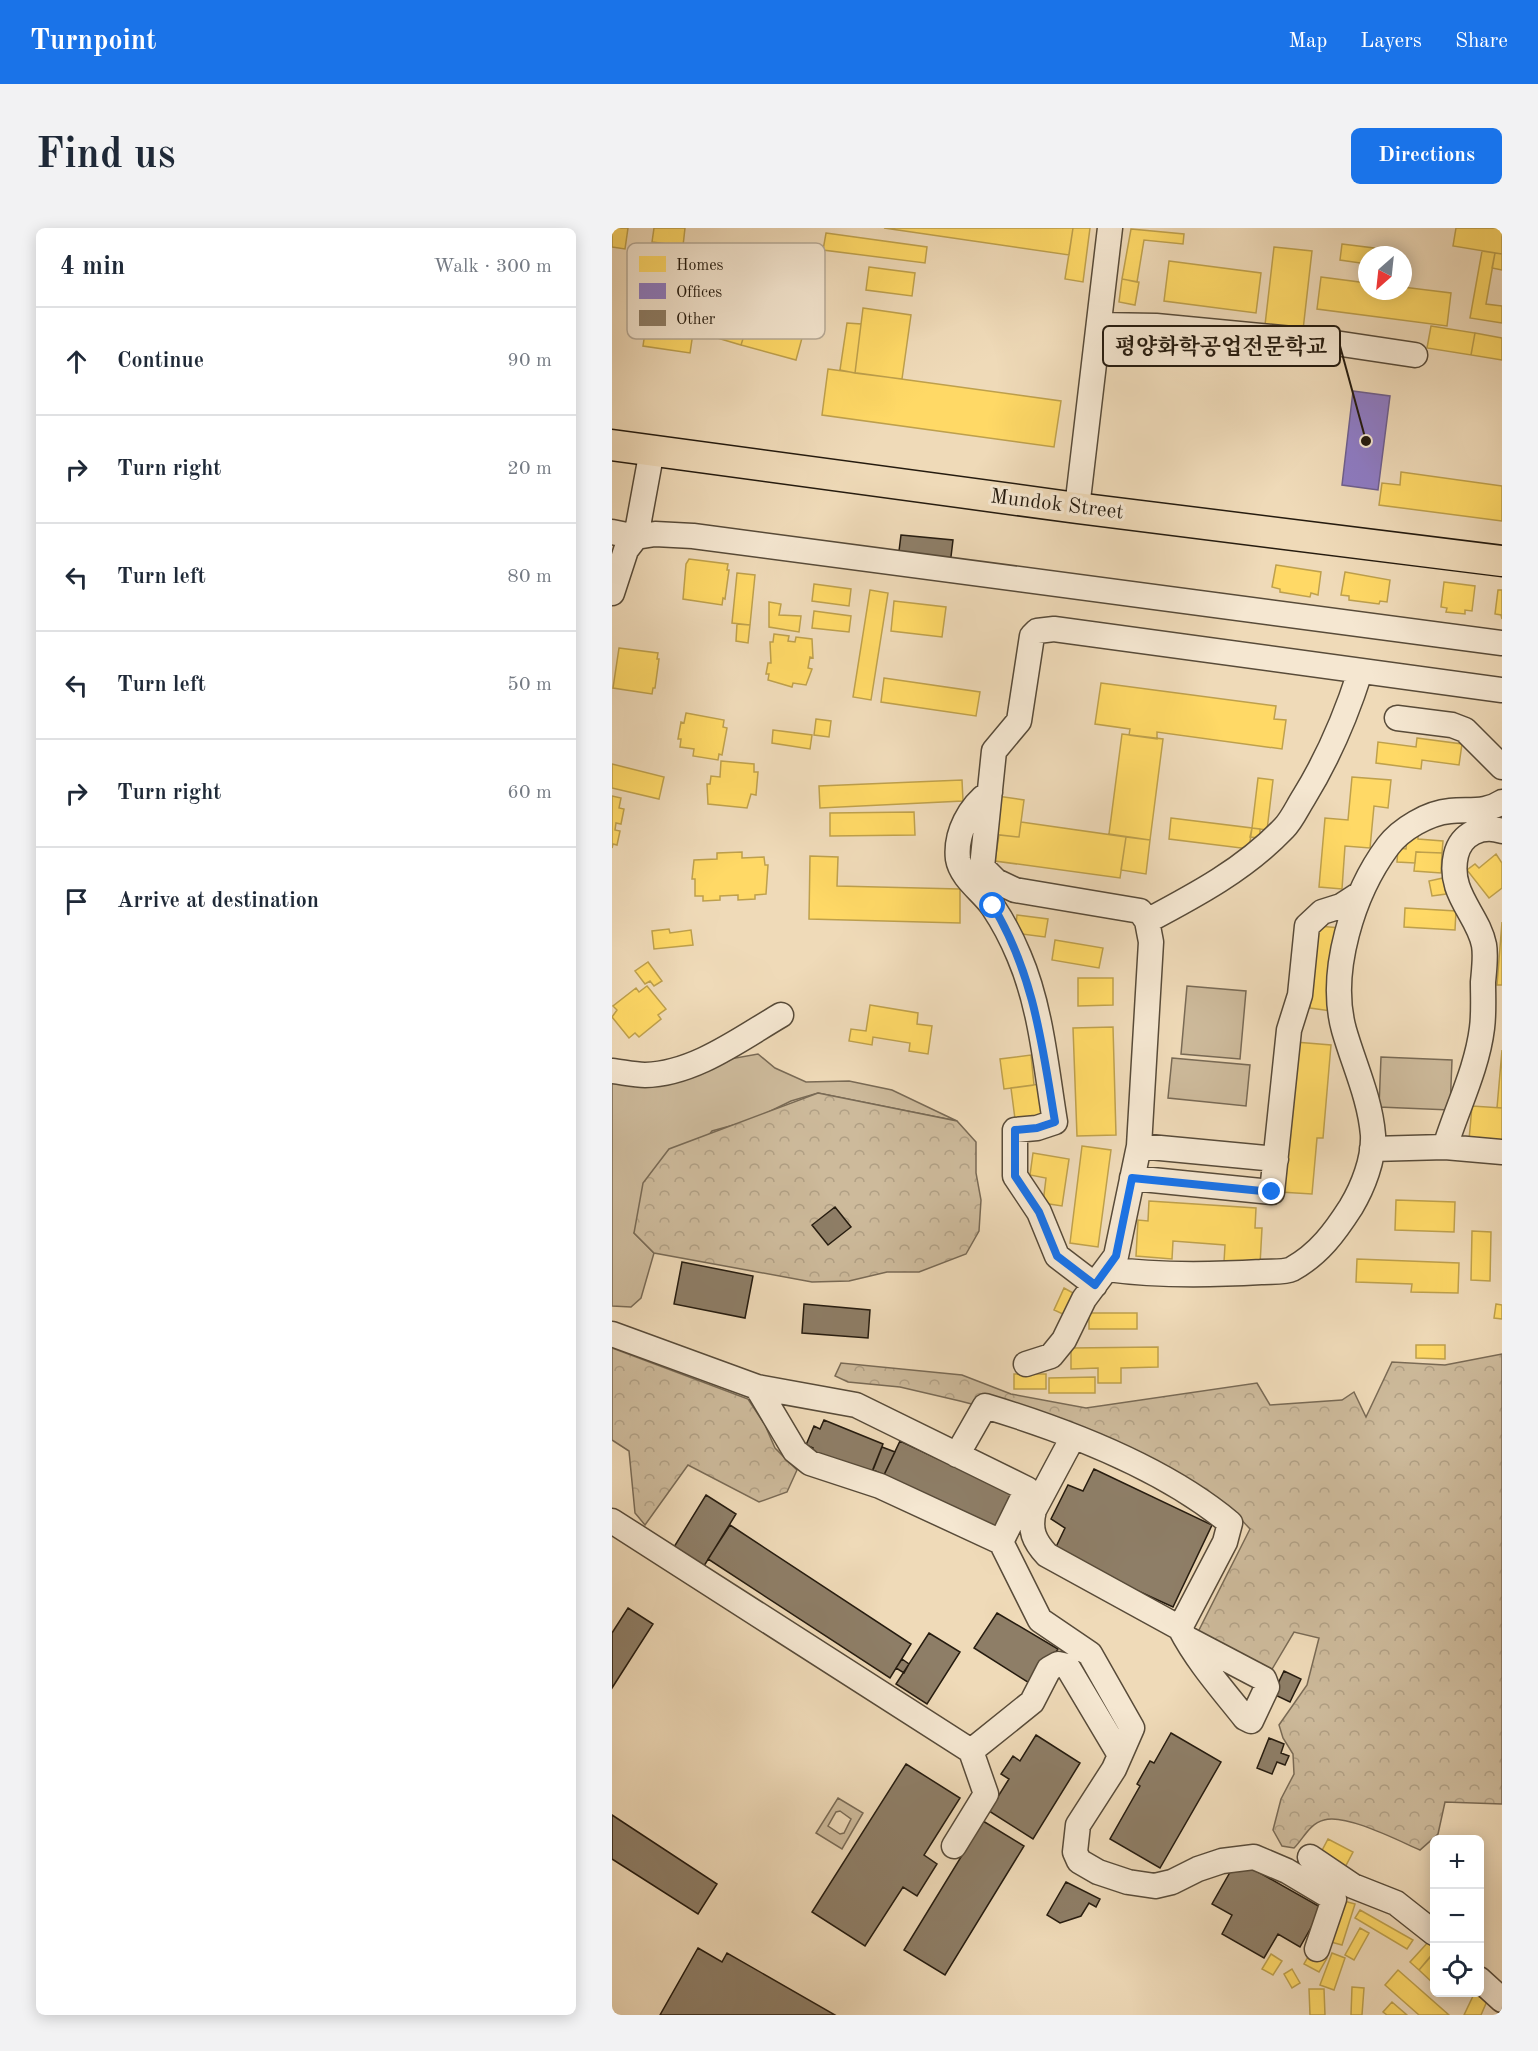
<!DOCTYPE html>
<meta charset="utf-8">
<style>
body{margin:0;font-family:"Old Standard TT","Noto Serif KR",serif;background:#f2f2f3;color:#1f2937}
.controls{position:absolute;right:18px;bottom:18px;display:grid;overflow:hidden;border-radius:9px;box-shadow:0 3px 15px #0003}
.controls button{width:54px;height:54px;display:grid;place-items:center;padding:0;border:0;border-bottom:2px solid #e0e1e3;background:#fff;color:#1f2937;font:30px sans-serif}
.compass{position:absolute;left:746px;top:18px;width:54px;height:54px;border-radius:50%;background:#fff;box-shadow:0 3px 15px #0003;rotate:207deg}
.stop{position:absolute;width:18px;height:18px;margin:-14px;border:4px solid #1a73e8;border-radius:50%;background:#fff}
.stop.end{background:#1a73e8;border-color:#fff;box-shadow:0 2px 6px #0008}
.list{margin:0;padding:0;list-style:none}
h2{display:flex;justify-content:space-between;align-items:center;height:78px;margin:0;padding:0 24px;font-size:26px}
h2 small{font-size:20px;font-weight:400;color:#747a83}
.list li{display:grid;grid-template-columns:39px 1fr auto;gap:18px;align-items:center;box-sizing:border-box;height:108px;padding:0 24px;border-top:2px solid #e0e1e3}
.list b{display:block;font-size:22px;white-space:nowrap}
.list em{font-size:20px;font-style:normal;color:#747a83}
.icon{flex:none;width:33px;height:33px;fill:none;stroke:currentColor;stroke-width:2;stroke-linecap:round;stroke-linejoin:round}
.map{position:relative;flex:none;width:890px;height:1787px;overflow:hidden;border-radius:9px}
header{display:flex;align-items:center;gap:36px;box-sizing:border-box;height:84px;padding:0 30px;background:#1a73e8;color:#fff}
header strong{font-size:28px}
nav{display:flex;gap:33px;margin-inline-start:auto;font-size:21px}
.intro{display:flex;align-items:center;justify-content:space-between;box-sizing:border-box;height:144px;padding:0 36px}
h1{margin:0;font-size:42px}
.button{padding:15px 27px;border-radius:9px;background:#1a73e8;color:#fff;font-size:21px;font-weight:700}
main{display:flex;gap:36px;padding:0 36px}
aside{flex:1;background:#fff;border-radius:9px;box-shadow:0 3px 15px #0003}
.map>svg:first-child{display:block}
</style>
<header>
<strong>Turnpoint</strong>
<nav><a>Map</a><a>Layers</a><a>Share</a></nav>
</header>
<div class="intro"><h1>Find us</h1><a class="button">Directions</a></div>
<main>
<aside>
<h2>4 min<small>Walk · 300 m</small></h2>
<ul class="list">
<li><svg class="icon" aria-label="ahead" viewBox="0 0 24 24"><path d="M12 20V5M6 11l6-6 6 6"/></svg><div><b>Continue</b></div><em>90 m</em></li>
<li><svg class="icon" aria-label="right" viewBox="0 0 24 24"><path d="M7 20v-9h11M14 6l5 5-5 5"/></svg><div><b>Turn right</b></div><em>20 m</em></li>
<li><svg class="icon" aria-label="left" viewBox="0 0 24 24"><path d="M17 20v-9H6M10 6l-5 5 5 5"/></svg><div><b>Turn left</b></div><em>80 m</em></li>
<li><svg class="icon" aria-label="left" viewBox="0 0 24 24"><path d="M17 20v-9H6M10 6l-5 5 5 5"/></svg><div><b>Turn left</b></div><em>50 m</em></li>
<li><svg class="icon" aria-label="right" viewBox="0 0 24 24"><path d="M7 20v-9h11M14 6l5 5-5 5"/></svg><div><b>Turn right</b></div><em>60 m</em></li>
<li><svg class="icon" aria-label="arrive" viewBox="0 0 24 24"><path d="M6 21V4h12l-3 4 3 4H6"/></svg><div><b>Arrive at destination</b></div></li>
</ul>
</aside>
<div class="map">
<svg width="890" height="1787" viewBox="0 0 890 1787">
<defs>
<pattern id="forest-crowns" width="20" height="18" patternUnits="userSpaceOnUse" patternTransform="scale(1.5)"><rect width="20" height="18" fill="#cdba9b"/><path d="M2 6a3 3 0 1 1 6 0M12 15a3 3 0 1 1 6 0" fill="none" stroke="#b09f84"/></pattern>
</defs>
<rect width="100%" height="100%" fill="#efdab8"/>
<filter id="stains"><feTurbulence type="fractalNoise" baseFrequency=".00333" numOctaves="4"/><feColorMatrix values="0 0 0 0 .2 0 0 0 0 .09 0 0 0 0 .02 0 0 0 .5 -.17"/></filter>
<radialGradient id="worn" r=".72"><stop offset=".6" stop-color="#630" stop-opacity="0"/><stop offset="1" stop-color="#630" stop-opacity=".3"/></radialGradient>
<path fill="#cdba9b" stroke="#796a55" stroke-width="1.5" fill-rule="evenodd" d="M 575,758 L 634,763 L 628,831 L 569,826 Z
M 146,826 L 163,840 L 194,854 L 237,853 L 280,862 L 345,893 L 206,865 L 179,873 L 140,892 L 100,903 L 22,1005 L 42,1025 L 29,1070 L 19,1079 L 0,1078 L 0,852 Z
M 769,829 L 840,832 L 838,882 L 767,879 Z
M 560,830 L 638,837 L 634,878 L 556,870 Z
M 226,1570 L 251,1585 L 230,1621 L 204,1605 ZM 228,1583 L 239,1591 L 232,1605 L 228,1606 L 216,1598 L 224,1584 Z"/>
<path fill="url(#forest-crowns)" stroke="#796a55" stroke-width="1.5" d="M 206,865 L 345,893 L 364,914 L 364,945 L 369,972 L 367,1003 L 354,1026 L 307,1044 L 275,1044 L 237,1053 L 200,1054 L 42,1025 L 22,1005 L 31,955 L 57,921 Z
M 0,1120 L 136,1171 L 153,1197 L 163,1220 L 185,1242 L 175,1264 L 147,1274 L 76,1237 L 33,1297 L 23,1285 L 17,1223 L 0,1212 Z
M 890,1126 L 890,1576 L 833,1574 L 826,1606 L 808,1622 C 787,1613 733,1585 712,1592 C 697,1596 692,1610 682,1620 L 670,1618 L 661,1602 L 669,1571 L 682,1546 L 681,1526 L 671,1510 L 667,1497 L 695,1457 L 707,1410 L 682,1404 L 656,1448 L 585,1406 L 638,1301 L 625,1287 L 445,1198 L 348,1173 L 288,1159 L 236,1154 L 223,1148 L 229,1135 L 350,1147 L 399,1166 L 474,1180 L 645,1155 L 658,1177 L 730,1172 L 742,1164 L 754,1189 L 780,1134 L 833,1137 Z"/>
<path fill="#ffd966" stroke="#bea04c" stroke-width="1.5" d="M 0,0 L 16,0 L 13,21 L 0,19 Z
M 42,0 L 73,0 L 71,18 L 40,14 Z
M 272,0 L 461,0 L 457,27 Z
M 461,0 L 478,0 L 471,54 L 453,51 Z
M 844,0 L 890,0 L 890,26 L 841,18 Z
M 519,1 L 572,6 L 571,16 L 532,12 L 525,54 L 510,51 Z
M 214,5 L 315,19 L 313,35 L 211,22 Z
M 730,16 L 762,20 L 761,27 L 755,27 L 755,36 L 728,32 Z
M 46,18 L 93,25 L 78,125 L 31,118 Z
M 662,19 L 700,23 L 691,102 L 653,97 Z
M 870,23 L 883,25 L 874,76 L 890,78 L 890,95 L 858,90 Z
M 883,25 L 890,26 L 890,42 L 880,40 Z
M 557,33 L 649,45 L 644,85 L 552,73 Z
M 257,39 L 303,45 L 300,68 L 254,62 Z
M 709,49 L 755,55 L 755,63 L 791,63 L 791,59 L 839,65 L 835,98 L 705,81 Z
M 510,51 L 527,54 L 523,77 L 507,74 Z
M 251,80 L 299,87 L 290,151 L 243,145 Z
M 92,82 L 136,95 L 129,117 L 85,104 Z
M 136,95 L 190,110 L 184,132 L 129,117 Z
M 235,95 L 249,96 L 243,145 L 228,142 Z
M 819,98 L 863,105 L 859,127 L 815,120 Z
M 863,105 L 890,110 L 890,132 L 859,127 Z
M 216,141 L 449,173 L 442,219 L 210,187 Z
M 789,244 L 890,258 L 890,293 L 767,277 L 770,255 L 788,257 Z
M 77,331 L 116,336 L 115,342 L 117,342 L 113,371 L 111,370 L 110,377 L 71,371 L 74,336 Z
M 664,337 L 709,344 L 706,367 L 699,365 L 698,369 L 668,364 L 668,361 L 660,359 Z
M 733,344 L 778,352 L 775,374 L 768,373 L 767,376 L 737,372 L 737,368 L 729,367 Z
M 125,345 L 143,347 L 138,397 L 120,395 Z
M 832,354 L 863,358 L 860,383 L 853,382 L 853,386 L 834,384 L 835,380 L 829,379 Z
M 202,356 L 239,361 L 237,378 L 200,373 Z
M 258,362 L 276,365 L 259,472 L 241,469 Z
M 886,362 L 890,362 L 890,391 L 889,387 L 883,386 Z
M 282,373 L 334,379 L 330,409 L 279,403 Z
M 157,374 L 169,376 L 167,387 L 189,388 L 187,404 L 157,399 Z
M 202,383 L 239,388 L 237,404 L 200,400 Z
M 125,396 L 138,397 L 136,415 L 124,413 Z
M 162,406 L 177,408 L 176,413 L 183,414 L 184,409 L 200,411 L 201,430 L 198,429 L 196,440 L 200,441 L 194,457 L 181,455 L 180,459 L 156,452 L 157,446 L 154,446 L 156,435 L 159,435 L 158,414 L 161,414 Z
M 7,420 L 46,425 L 45,431 L 47,431 L 43,460 L 41,460 L 40,466 L 1,460 Z
M 272,450 L 368,464 L 364,488 L 269,474 Z
M 489,455 L 664,478 L 662,491 L 674,492 L 670,521 L 545,504 L 545,511 L 517,507 L 518,501 L 483,496 Z
M 74,485 L 112,492 L 111,499 L 115,500 L 110,527 L 107,526 L 106,532 L 81,528 L 82,521 L 68,519 L 69,511 L 66,511 L 69,494 L 72,495 Z
M 204,491 L 219,493 L 217,509 L 202,507 Z
M 161,502 L 200,507 L 198,521 L 160,515 Z
M 510,506 L 551,511 L 538,612 L 497,606 Z
M 805,510 L 850,516 L 847,537 L 810,532 L 809,541 L 764,535 L 766,514 L 804,519 Z
M 109,533 L 142,536 L 142,544 L 146,544 L 144,567 L 139,566 L 135,580 L 96,576 L 95,556 L 98,556 L 99,548 L 108,549 Z
M 0,536 L 52,549 L 47,571 L 0,560 Z
M 740,549 L 779,552 L 776,580 L 762,578 L 758,620 L 733,618 L 730,661 L 707,659 L 713,590 L 736,592 Z
M 646,550 L 661,552 L 655,602 L 640,600 Z
M 350,552 L 351,573 L 208,580 L 207,558 Z
M 0,568 L 9,570 L 7,580 L 12,581 L 9,596 L 4,595 L 3,602 L 8,603 L 5,617 L 1,616 L 0,620 Z
M 385,568 L 412,572 L 407,609 L 380,606 Z
M 302,584 L 303,607 L 218,608 L 218,585 Z
M 559,590 L 640,600 L 637,621 L 557,611 Z
M 409,594 L 514,609 L 508,650 L 383,633 L 387,607 L 407,609 Z
M 640,600 L 648,601 L 648,610 L 638,609 Z
M 795,606 L 806,607 L 806,611 L 831,613 L 830,625 L 804,624 L 803,635 L 785,634 L 786,620 L 794,621 Z
M 514,609 L 538,612 L 534,646 L 509,642 Z
M 130,624 L 130,630 L 152,629 L 153,637 L 156,637 L 154,666 L 143,667 L 143,671 L 126,672 L 126,667 L 108,668 L 108,672 L 91,673 L 91,668 L 83,668 L 83,651 L 80,651 L 82,632 L 105,631 L 105,625 Z
M 804,624 L 830,625 L 829,645 L 802,643 Z
M 884,626 L 890,635 L 890,660 L 877,670 L 855,642 L 863,636 L 867,640 Z
M 198,628 L 226,629 L 225,658 L 348,661 L 348,695 L 197,691 Z
M 831,650 L 834,666 L 820,668 L 817,653 Z
M 793,680 L 844,683 L 843,702 L 792,699 Z
M 405,687 L 436,691 L 433,709 L 403,705 Z
M 890,694 L 890,757 L 885,757 Z
M 707,698 L 728,700 L 719,783 L 698,780 Z
M 57,701 L 58,705 L 79,702 L 81,717 L 42,721 L 40,703 Z
M 443,712 L 491,720 L 487,740 L 440,732 Z
M 36,734 L 50,753 L 42,758 L 38,753 L 33,756 L 23,743 Z
M 466,750 L 501,750 L 501,777 L 466,778 Z
M 35,758 L 54,781 L 46,787 L 49,791 L 27,809 L 23,805 L 17,810 L 0,789 L 5,782 L 1,778 L 24,760 L 27,764 Z
M 258,777 L 306,785 L 305,796 L 320,798 L 316,826 L 297,823 L 298,815 L 261,809 L 260,817 L 237,813 L 239,801 L 254,803 Z
M 501,799 L 504,907 L 465,908 L 461,800 Z
M 683,814 L 719,817 L 711,910 L 705,910 L 700,966 L 668,964 Z
M 890,822 L 890,880 L 885,880 Z
M 419,827 L 422,857 L 392,861 L 388,831 Z
M 428,856 L 432,887 L 403,891 L 399,860 Z
M 860,878 L 890,880 L 890,914 L 857,912 Z
M 470,918 L 499,922 L 486,1019 L 458,1015 Z
M 421,925 L 457,931 L 450,978 L 431,975 L 434,950 L 418,947 Z
M 784,972 L 843,974 L 842,1004 L 783,1002 Z
M 537,973 L 644,980 L 643,1000 L 650,1000 L 648,1037 L 612,1034 L 613,1017 L 561,1013 L 560,1031 L 524,1028 L 526,992 L 536,993 Z
M 860,1003 L 879,1004 L 878,1053 L 859,1052 Z
M 745,1031 L 847,1035 L 846,1065 L 799,1064 L 800,1056 L 744,1054 Z
M 452,1060 L 463,1066 L 453,1087 L 442,1082 Z
M 884,1076 L 890,1077 L 890,1091 L 882,1090 Z
M 477,1085 L 525,1085 L 525,1101 L 477,1101 Z
M 804,1117 L 833,1117 L 833,1131 L 804,1130 Z
M 546,1119 L 546,1139 L 509,1140 L 509,1155 L 486,1155 L 486,1140 L 459,1141 L 459,1120 Z
M 402,1146 L 434,1146 L 434,1161 L 402,1161 Z
M 483,1149 L 483,1165 L 437,1165 L 437,1150 Z
M 716,1611 L 741,1624 L 730,1645 L 705,1632 Z
M 732,1673 L 743,1676 L 730,1717 L 719,1714 Z
M 748,1682 L 801,1712 L 795,1721 L 743,1690 Z
M 748,1700 L 757,1705 L 742,1732 L 733,1727 Z
M 818,1712 L 822,1716 L 822,1724 L 807,1742 L 798,1734 Z
M 700,1722 L 715,1730 L 707,1744 L 692,1736 Z
M 720,1725 L 733,1730 L 722,1762 L 708,1757 Z
M 659,1726 L 670,1733 L 661,1747 L 650,1741 Z
M 821,1726 L 822,1728 L 822,1756 L 807,1742 Z
M 680,1741 L 688,1755 L 680,1760 L 672,1746 Z
M 786,1742 L 837,1787 L 807,1787 L 773,1757 Z
M 740,1759 L 752,1760 L 750,1787 L 739,1787 Z
M 697,1761 L 712,1761 L 713,1787 L 698,1787 Z
M 862,1766 L 875,1773 L 869,1787 L 852,1787 Z
M 780,1774 L 795,1787 L 775,1787 L 771,1784 Z"/>
<path fill="#8e7cc3" stroke="#6e5f8d" stroke-width="1.5" d="M 741,163 L 778,168 L 766,262 L 730,257 Z"/>
<path fill="#8e7e67" stroke="#251b0f" stroke-width="1.5" d="M 289,307 L 341,312 L 338,337 L 286,331 Z
M 223,979 L 239,999 L 216,1017 L 200,997 Z
M 70,1034 L 141,1048 L 133,1090 L 62,1076 Z
M 192,1076 L 258,1082 L 256,1110 L 190,1105 Z
M 212,1192 L 271,1216 L 257,1251 L 198,1228 L 201,1220 L 194,1217 L 202,1198 L 208,1201 Z
M 288,1213 L 405,1268 L 389,1302 L 272,1247 Z
M 270,1219 L 283,1224 L 272,1247 L 261,1242 Z
M 482,1241 L 600,1297 L 561,1379 L 445,1326 L 443,1321 L 453,1300 L 439,1291 L 456,1257 L 471,1263 Z
M 94,1267 L 124,1286 L 92,1338 L 62,1319 Z
M 118,1297 L 299,1416 L 278,1450 L 96,1331 Z
M 16,1380 L 41,1396 L 0,1460 L 0,1405 Z
M 385,1385 L 446,1421 L 422,1458 L 362,1420 Z
M 317,1405 L 348,1424 L 315,1476 L 284,1456 Z
M 290,1431 L 297,1436 L 292,1445 L 284,1440 Z
M 672,1443 L 689,1451 L 678,1474 L 661,1466 Z
M 559,1505 L 609,1534 L 548,1640 L 498,1611 L 528,1558 L 525,1556 L 538,1533 L 542,1535 Z
M 424,1507 L 468,1535 L 421,1611 L 377,1583 L 397,1551 L 389,1546 L 401,1528 L 408,1533 Z
M 657,1510 L 672,1516 L 669,1525 L 677,1528 L 673,1537 L 665,1534 L 660,1546 L 645,1540 Z
M 294,1536 L 348,1570 L 312,1627 L 325,1636 L 305,1668 L 291,1659 L 253,1718 L 200,1684 Z
M 0,1587 L 105,1656 L 86,1686 L 0,1631 Z
M 371,1593 L 412,1618 L 333,1747 L 292,1722 Z
M 625,1632 L 710,1680 L 688,1719 L 666,1706 L 652,1730 L 610,1706 L 620,1687 L 600,1676 Z
M 454,1654 L 488,1671 L 484,1679 L 477,1675 L 469,1688 L 448,1695 L 435,1687 Z
M 86,1720 L 110,1734 L 115,1725 L 223,1787 L 48,1787 Z"/>
<g fill="none" stroke-linecap="round" stroke-linejoin="round">
<defs>
<path id="minor" d="M 487,97 L 544,98 L 723,115 L 803,127
M 465,280 L 498,0
M 0,304 L 24,309 L 40,222
M 0,365 L 14,322 L 24,309 L 43,306 L 81,308 L 890,415
M 785,490 L 840,497 L 853,502 L 890,539
M 378,564 C 358,578 343,605 346,631 C 349,650 371,664 381,679 C 391,694 400,711 407,728 C 429,779 434,839 443,894 L 425,900 L 403,902 L 403,948 L 427,984 L 445,1028 L 483,1057
M 535,693 C 584,667 633,641 672,600 C 680,592 685,580 692,569 C 716,530 734,488 748,444
M 0,843 C 10,844 22,847 33,847 C 82,846 128,811 169,787
M 527,918 L 664,931
M 833,919 C 845,880 865,841 870,800 C 872,785 871,769 871,754 C 872,743 874,728 872,717 C 866,686 835,665 844,627 C 849,606 870,596 890,603
M 760,921 L 833,919 L 890,924
M 520,950 L 660,964 L 677,802 L 688,767 L 695,698 L 710,684 L 729,678 L 749,665
M 495,1041 C 546,1048 598,1047 649,1044 C 658,1043 672,1045 680,1041 C 707,1026 723,1004 739,979 C 751,959 762,931 761,907 C 758,870 742,837 732,802 C 716,744 741,665 776,618 C 789,601 816,585 838,583 C 857,581 874,585 890,574
M 0,1106 L 145,1159 L 244,1177 L 415,1261 L 389,1314
M 414,1136 L 439,1128 L 452,1112 L 472,1071 L 504,1028 L 527,918 L 539,714 L 535,693 L 528,683 L 403,662 L 384,653 L 370,639 L 382,523 L 407,493 L 420,408 L 425,403 L 442,401 L 890,462
M 145,1159 L 183,1223 L 198,1235 L 268,1258 L 389,1314 L 428,1392 L 478,1426 L 520,1500 L 502,1541 L 466,1597 L 463,1624 L 467,1633 L 486,1644 L 516,1654 L 543,1658 L 560,1654 L 586,1641 L 610,1633 L 642,1629 L 675,1643 L 722,1671 L 705,1721
M 461,1209 L 422,1282 C 417,1302 422,1313 435,1327 L 568,1400
M 345,1227 L 373,1178 C 456,1203 551,1239 618,1295 L 613,1314 L 568,1400 C 585,1433 610,1461 633,1490 L 639,1493 L 655,1459 L 652,1451 L 574,1410
M 0,1293 L 359,1523 L 374,1566 L 342,1618
M 359,1523 L 420,1474 L 437,1441 L 446,1436 L 455,1438 L 508,1527
M 698,1629 L 741,1658 L 784,1675 L 822,1705
M 867,1751 L 890,1772"/>
<path id="major" d="M 0,217 L 465,280 L 890,333"/>
</defs>
<use href="#minor" stroke="#584b39" stroke-width="27"/>
<use href="#major" stroke="#251b0f" stroke-width="33"/>
<use href="#minor" stroke="#f5e7d1" stroke-width="24"/>
<use href="#major" stroke="#efdab8" stroke-width="30"/>
</g>
<g fill="none" stroke-linecap="round" stroke-linejoin="round">
<path stroke="#1a73e8" stroke-width="8" d="M 381,678 C 422,747 430,816 443,894 L 425,900 L 403,902 L 403,948 L 427,984 L 445,1028 L 483,1057 L 504,1028 L 520,950 L 660,964"/>
</g>
<g text-anchor="middle" dominant-baseline="central" stroke-width="6" stroke-linejoin="round" paint-order="stroke">
<g font-size="21" fill="#251b0f" stroke="#f5e7d1">
<text transform="translate(445 277) rotate(7)">Mundok Street</text>
</g>
</g>
<rect x="15" y="15" width="198" height="96" rx="9" fill="#f5e7d1" stroke="#b7aa97" stroke-width="1.5"/>
<rect x="27" y="28" width="27" height="16" fill="#ffd966"/>
<rect x="27" y="55" width="27" height="16" fill="#8e7cc3"/>
<rect x="27" y="82" width="27" height="16" fill="#8e7e67"/>
<g font-size="16" fill="#251b0f">
<text x="64" y="42">Homes</text>
<text x="64" y="69">Offices</text>
<text x="64" y="96">Other</text>
</g>
<path fill="none" stroke="#251b0f" stroke-width="2" d="M754 213L728 118"/>
<circle fill="#251b0f" stroke="#f5e7d1" stroke-width="2" cx="754" cy="213" r="6"/>
<rect fill="#f5e7d1" stroke="#251b0f" stroke-width="2" x="491" y="98" width="237" height="40" rx="6"/>
<g font-size="22" text-anchor="middle" font-weight="bold" fill="#251b0f">
<text x="609" y="126">평양화학공업전문학교</text>
</g>
<rect width="100%" height="100%" filter="url(#stains)"/>
<rect width="100%" height="100%" fill="url(#worn)"/>
</svg>
<div class="controls">
<button>+</button>
<button>−</button>
<button><svg class="icon" aria-label="locate" viewBox="0 0 24 24"><circle cx="12" cy="12" r="6"/><path d="M12 2v4M12 18v4M2 12h4M18 12h4"/></svg></button>
</div>
<svg class="compass" viewBox="-18 -18 36 36"><path d="M0-13l5 13h-10z" fill="#e53935"/><path d="M0 13l5-13h-10z" fill="#747a83"/></svg>
<div class="stop" style="left:381px;top:678px"></div>
<div class="stop end" style="left:660px;top:964px"></div>
</div>
</main>
